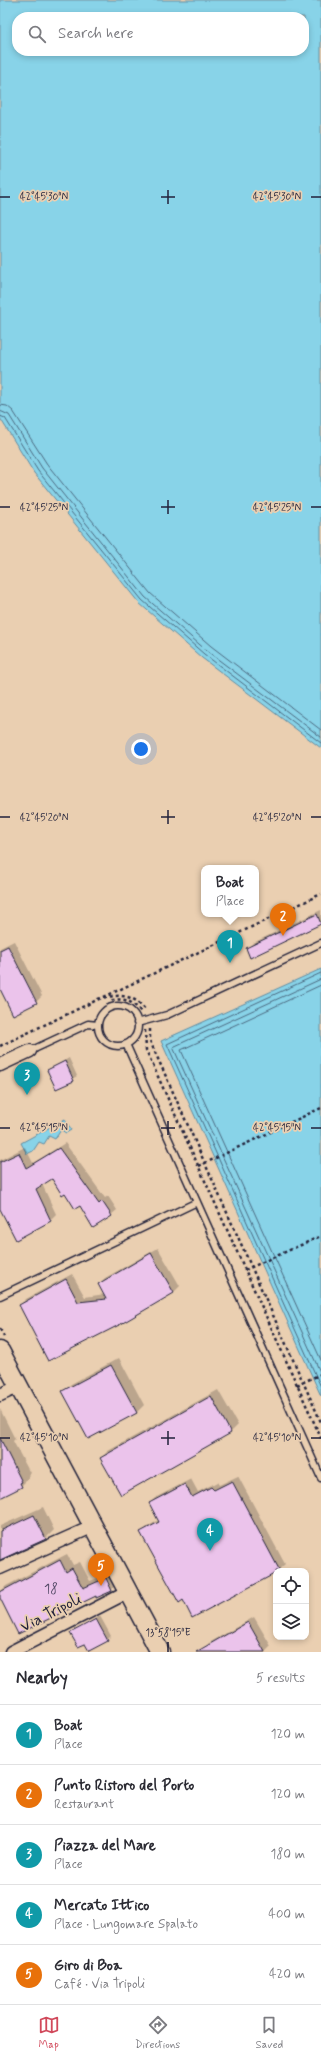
<!DOCTYPE html>
<meta charset="utf-8">
<style>
body{margin:0;font-family:Mynerve,sans-serif;background:#f2f2f3;color:#2b2b33}
.controls{position:absolute;right:12px;bottom:12px;display:grid;overflow:hidden;border-radius:8px;box-shadow:0 2px 6px #0003}
.controls button{width:36px;height:36px;display:grid;place-items:center;padding:0;border:0;border-bottom:1px solid #e1e1e2;background:#fff;color:#2b2b33;font:20px sans-serif}
.you{position:absolute;left:141px;top:749px;width:14px;height:14px;margin:-10px;border:3px solid #fff;border-radius:50%;background:#1a73e8;box-shadow:0 0 0 6px #1a73e833}
.badge{display:grid;place-items:center;width:26px;height:26px;border-radius:50%;background:#d1495b;color:#fff;font-size:13px;font-weight:700}
.pin{position:absolute;translate:-50% -33px;filter:drop-shadow(0 1px 2px #0008)}
.pin::after{content:'';position:absolute;top:21px;width:14px;height:12px;background:inherit;clip-path:polygon(0 0,100% 0,50% 100%)}
.popup{position:absolute;left:201px;top:865px;width:58px;height:52px;box-sizing:border-box;display:grid;place-content:center;border-radius:8px;background:#fff;filter:drop-shadow(0 1px 3px #0005);font-size:13px;white-space:nowrap;color:#7c7c81}
.popup b{font-size:15px;color:#2b2b33}
.popup::after{content:'';position:absolute;left:50%;top:100%;margin-left:-8px;border:8px solid transparent;border-top-color:#fff}
.list{margin:0;padding:0;list-style:none}
h2{display:flex;justify-content:space-between;align-items:center;height:52px;margin:0;padding:0 16px;font-size:17px}
h2 small{font-size:13px;font-weight:400;color:#7c7c81}
.list li{display:grid;grid-template-columns:26px 1fr auto;gap:12px;align-items:center;box-sizing:border-box;height:60px;padding:0 16px;border-top:1px solid #e1e1e2}
.list b{display:block;font-size:15px;white-space:nowrap}
.list p{margin:0;font-size:13px;white-space:nowrap;color:#7c7c81}
.list em{font-size:13px;font-style:normal;color:#7c7c81}
.icon{flex:none;width:22px;height:22px;fill:none;stroke:currentColor;stroke-width:2;stroke-linecap:round;stroke-linejoin:round}
.map{position:relative;flex:none;width:321px;height:1652px;overflow:hidden}
.search{position:absolute;background:#fff;box-shadow:0 2px 6px #0003;left:12px;right:12px;top:12px;height:44px;display:flex;align-items:center;gap:10px;box-sizing:border-box;padding:0 14px;border-radius:16px;color:#7c7c81;font-size:15px}
.sheet{height:352px;background:#fff}
nav{display:flex;justify-content:space-around;align-items:center;box-sizing:border-box;height:56px;border-top:1px solid #e1e1e2;background:#fff;font-size:11px;color:#7c7c81}
nav a{display:grid;justify-items:center;gap:2px}
nav .on{color:#d1495b}
.map>svg:first-child{display:block}
</style>
<div class="map">
<svg width="321" height="1652" viewBox="0 0 321 1652">
<rect width="100%" height="100%" fill="#eacfb1"/>
<filter id="ink" filterUnits="userSpaceOnUse"><feTurbulence type="fractalNoise" baseFrequency=".025" numOctaves="2"/><feDisplacementMap in="SourceGraphic" scale="8" xChannelSelector="R" yChannelSelector="G"/><feConvolveMatrix kernelMatrix="1 2 1 2 8 2 1 2 1" color-interpolation-filters="sRGB"/></filter>
<g filter="url(#ink)">
<path fill="#88d3e8" stroke="#5f8ca3" fill-rule="evenodd" d="M 0,0 L 321,0 L 321,748 L 202,658 L 139,603 L 34,473 L 0,418 ZM 17,17 L 304,17 L 304,51 L 17,51 Z
M 321,969 L 321,1396 L 161,1041 Z
M 65,1119 L 71,1130 L 66,1133 L 61,1130 L 55,1139 L 49,1136 L 44,1144 L 39,1142 L 33,1151 L 27,1154 L 21,1143 Z"/>
<path fill="#0003" d="M 321,910 L 321,923 L 251,956 L 247,949 L 253,943 Z
M 14,941 L 42,996 L 36,1002 L 0,986 L 0,948 Z
M 69,1058 L 77,1076 L 57,1088 L 48,1070 Z
M 65,1143 L 105,1198 L 108,1196 L 117,1210 L 111,1215 L 65,1192 L 53,1178 L 42,1184 L 56,1214 L 50,1220 L 0,1207 L 0,1160 L 25,1147 L 33,1163 Z
M 158,1248 L 180,1286 L 173,1293 L 48,1359 L 20,1305 L 26,1299 L 72,1274 L 85,1297 L 105,1294 L 99,1284 L 105,1278 Z
M 119,1358 L 144,1405 L 137,1412 L 89,1438 L 64,1391 L 71,1384 Z
M 218,1390 L 238,1425 L 231,1432 L 121,1493 L 101,1458 L 108,1451 Z
M 0,1409 L 15,1439 L 13,1441 L 30,1473 L 28,1475 L 29,1478 L 21,1486 L 0,1495 Z
M 238,1476 L 285,1564 L 276,1572 L 184,1599 L 142,1532 L 147,1527 L 159,1520 L 150,1503 L 155,1498 L 191,1479 L 198,1492 L 217,1482 L 219,1485 Z
M 43,1507 L 54,1530 L 45,1539 L 0,1560 L 0,1526 Z
M 67,1554 L 73,1565 L 80,1562 L 90,1581 L 113,1572 L 118,1583 L 111,1590 L 96,1595 L 0,1596 L 0,1592 L 6,1586 Z
M 100,1616 L 111,1636 L 107,1640 L 72,1633 Z
M 254,1617 L 271,1646 L 265,1652 L 206,1652 L 204,1649 L 209,1643 Z"/>
<g fill="none" stroke-linecap="round" stroke-linejoin="round">
<path stroke="#4b6980" stroke-width="1" d="M 0,405 L 7,406 L 13,411 L 47,464 L 150,593 L 211,646 L 321,730
M 0,411 L 9,415 L 42,468 L 145,597 L 207,651 L 321,737
M 0,416 L 5,418 L 38,471 L 142,600 L 204,654 L 321,743
M 321,973 L 167,1044 L 321,1387
M 321,979 L 173,1047 L 321,1374
M 321,985 L 181,1050 L 321,1360"/>
</g>
<path fill="#ebc3eb" stroke="#22223b" d="M 317,914 L 321,924 L 250,958 L 246,948 Z
M 8,946 L 37,1003 L 13,1015 L 0,989 L 0,950 Z
M 65,1061 L 74,1081 L 56,1089 L 47,1070 Z
M 59,1148 L 99,1204 L 102,1201 L 112,1216 L 93,1228 L 80,1206 L 75,1209 L 65,1193 L 62,1195 L 52,1179 L 36,1189 L 51,1221 L 16,1240 L 0,1209 L 0,1162 L 19,1153 L 26,1168 Z
M 151,1253 L 174,1293 L 121,1324 L 48,1361 L 19,1305 L 66,1279 L 78,1302 L 106,1299 L 98,1284 Z
M 111,1365 L 137,1413 L 88,1439 L 62,1391 Z
M 211,1396 L 231,1433 L 121,1495 L 100,1458 Z
M 0,1438 L 22,1482 L 20,1483 L 22,1487 L 0,1498 Z
M 232,1481 L 280,1571 L 276,1571 L 276,1573 L 192,1618 L 183,1600 L 179,1603 L 140,1532 L 159,1522 L 149,1503 L 185,1484 L 192,1497 L 211,1487 L 214,1490 Z
M 34,1515 L 46,1539 L 0,1560 L 0,1531 Z
M 60,1560 L 66,1572 L 72,1568 L 83,1588 L 106,1578 L 112,1591 L 96,1598 L 96,1596 L 18,1634 L 0,1598 L 0,1592 Z
M 96,1619 L 108,1641 L 89,1651 L 85,1644 L 78,1647 L 70,1633 Z
M 248,1622 L 265,1652 L 196,1652 Z"/>
<g fill="none" stroke-linecap="round" stroke-linejoin="round">
<defs>
<path id="lane" d="M98 1026a20 20 0 1 1 40 0a20 20 0 1 1-40 0Z
M 137,1023 L 167,1015 L 321,943
M 126,1044 L 321,1478
M 30,1051 L 88,1024 L 98,1025
M 0,1296 L 195,1203"/>
<path id="street" d="M 0,1065 L 30,1051
M 0,1395 L 18,1387
M 0,1568 L 94,1526
M 11,1652 L 128,1592"/>
<path id="secondary" d="M 0,1351 L 160,1652"/>
</defs>
<use href="#lane" stroke="#22223b" stroke-width="9"/>
<use href="#street" stroke="#22223b" stroke-width="15"/>
<use href="#secondary" stroke="#22223b" stroke-width="21"/>
<path stroke="#22223b" stroke-width="2.5" stroke-dasharray="3 3" stroke-linecap="butt" d="M 104,997 L 321,894
M 98,999 C 117,994 134,993 146,1011
M 105,1011 L 113,1000 C 126,998 133,1002 141,1012
M 150,1029 L 150,1041 L 321,1422
M 145,1030 L 146,1050 L 321,1438
M 0,1046 L 99,999
M 199,1166 L 321,1108
M 245,1270 L 321,1236
M 0,1329 L 4,1337
M 297,1385 L 321,1374"/>
<use href="#lane" stroke="#eacfb1" stroke-width="6"/>
<use href="#street" stroke="#eacfb1" stroke-width="12"/>
<use href="#secondary" stroke="#eacfb1" stroke-width="18"/>
</g>
</g>
<path fill="none" stroke="#22223b" stroke-width="1.5" d="M 168,190 L 168,204M 0,197 L 10,197M 161,197 L 175,197M 311,197 L 321,197M 168,500 L 168,514M 0,507 L 10,507M 161,507 L 175,507M 311,507 L 321,507M 168,810 L 168,824M 0,817 L 10,817M 161,817 L 175,817M 311,817 L 321,817M 168,1121 L 168,1135M 0,1128 L 10,1128M 161,1128 L 175,1128M 311,1128 L 321,1128M 168,1431 L 168,1445M 0,1438 L 10,1438M 161,1438 L 175,1438M 311,1438 L 321,1438M 168,1642 L 168,1652"/>
<g text-anchor="middle" dominant-baseline="central" stroke-width="3.5" stroke-linejoin="round" paint-order="stroke">
<g font-size="14" fill="#544a67">
<text x="51" y="1589">18</text>
</g>
<g font-size="16" fill="#22223b" stroke="#eacfb1">
<text transform="translate(51 1613) rotate(-27)">Via Tripoli</text>
</g>
</g>
<g font-size="10" text-anchor="middle" fill="#22223b" stroke="#eacfb1" stroke-width="3.5" stroke-linejoin="round" paint-order="stroke">
<text x="44" y="200">42°45'30"N</text>
<text x="277" y="200">42°45'30"N</text>
<text x="44" y="511">42°45'25"N</text>
<text x="277" y="511">42°45'25"N</text>
<text x="44" y="821">42°45'20"N</text>
<text x="277" y="821">42°45'20"N</text>
<text x="44" y="1131">42°45'15"N</text>
<text x="277" y="1131">42°45'15"N</text>
<text x="44" y="1441">42°45'10"N</text>
<text x="277" y="1441">42°45'10"N</text>
<text x="168" y="1636">13°58'15"E</text>
</g>
</svg>
<div class="controls">
<button><svg class="icon" aria-label="locate" viewBox="0 0 24 24"><circle cx="12" cy="12" r="6"/><path d="M12 2v4M12 18v4M2 12h4M18 12h4"/></svg></button>
<button><svg class="icon" aria-label="layers" viewBox="0 0 24 24"><path d="M12 4l9 5-9 5-9-5zM3 14l9 5 9-5"/></svg></button>
</div>
<div class="you"></div>
<div class="pin badge" style="left:230px;top:963px;background:#0f9aa8">1</div>
<div class="popup"><b>Boat</b>Place</div>
<div class="pin badge" style="left:283px;top:936px;background:#e8710a">2</div>
<div class="pin badge" style="left:27px;top:1095px;background:#0f9aa8">3</div>
<div class="pin badge" style="left:210px;top:1551px;background:#0f9aa8">4</div>
<div class="pin badge" style="left:101px;top:1586px;background:#e8710a">5</div>
<div class="search"><svg class="icon" aria-label="search" viewBox="0 0 24 24"><circle cx="10" cy="10" r="6"/><path d="M15 15l6 6"/></svg>Search here</div>
</div>
<section class="sheet">
<h2>Nearby<small>5 results</small></h2>
<ul class="list">
<li><span class="badge" style="background:#0f9aa8">1</span><div><b>Boat</b><p>Place</p></div><em>120 m</em></li>
<li><span class="badge" style="background:#e8710a">2</span><div><b>Punto Ristoro del Porto</b><p>Restaurant</p></div><em>120 m</em></li>
<li><span class="badge" style="background:#0f9aa8">3</span><div><b>Piazza del Mare</b><p>Place</p></div><em>180 m</em></li>
<li><span class="badge" style="background:#0f9aa8">4</span><div><b>Mercato Ittico</b><p>Place · Lungomare Spalato</p></div><em>400 m</em></li>
<li><span class="badge" style="background:#e8710a">5</span><div><b>Giro di Boa</b><p>Café · Via Tripoli</p></div><em>420 m</em></li>
</ul>
</section>
<nav>
<a class="on"><svg class="icon" aria-label="map" viewBox="0 0 24 24"><path d="M3 6l6-2 6 2 6-2v14l-6 2-6-2-6 2zM9 4v14M15 6v14"/></svg>Map</a>
<a><svg class="icon" aria-label="directions" viewBox="0 0 24 24"><path d="M12 3l9 9-9 9-9-9zM9 14v-3h6M13 9l2 2-2 2"/></svg>Directions</a>
<a><svg class="icon" aria-label="saved" viewBox="0 0 24 24"><path d="M7 4h10v16l-5-4-5 4z"/></svg>Saved</a>
</nav>
